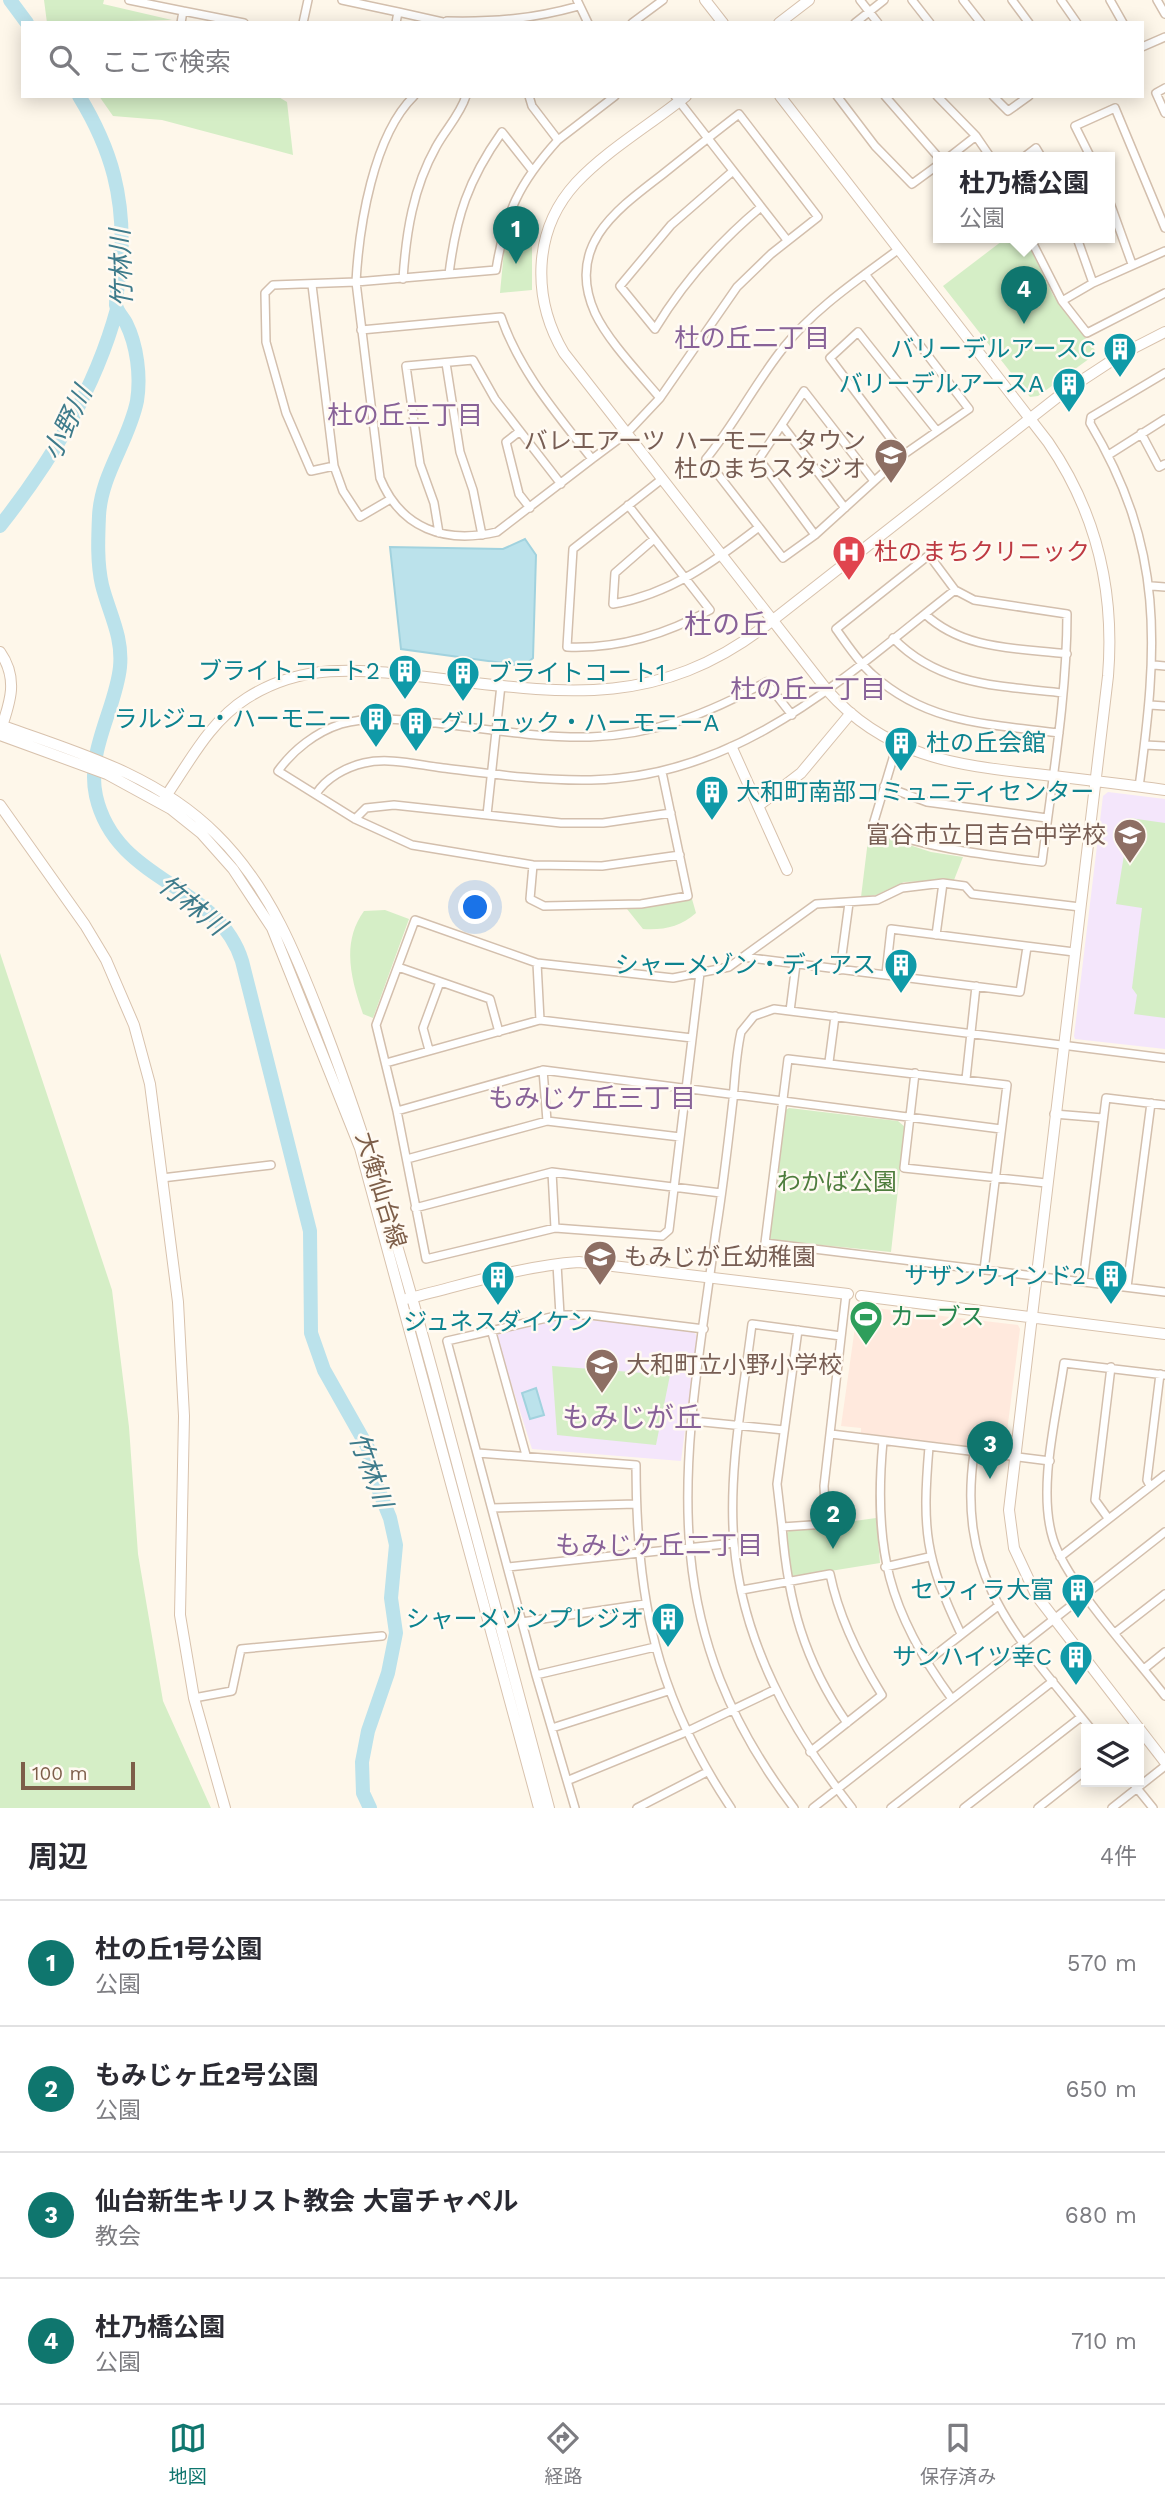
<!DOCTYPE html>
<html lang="ja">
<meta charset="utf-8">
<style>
body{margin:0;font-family:"Work Sans","Noto Sans JP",sans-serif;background:#f7f7f7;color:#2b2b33}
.controls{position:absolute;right:21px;bottom:21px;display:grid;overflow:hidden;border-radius:0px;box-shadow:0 4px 18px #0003}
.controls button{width:63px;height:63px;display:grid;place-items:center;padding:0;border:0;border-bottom:2px solid #e1e1e2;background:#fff;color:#2b2b33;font:35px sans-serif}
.scale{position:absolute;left:21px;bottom:18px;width:114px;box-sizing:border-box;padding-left:7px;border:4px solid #7d5e49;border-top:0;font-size:19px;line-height:24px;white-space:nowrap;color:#7d5e49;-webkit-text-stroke:5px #fffaf2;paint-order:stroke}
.you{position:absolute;left:476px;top:908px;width:24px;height:24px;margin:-18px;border:5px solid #fff;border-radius:50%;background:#1a73e8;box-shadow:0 0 0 10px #1a73e833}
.badge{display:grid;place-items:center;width:46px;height:46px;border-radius:50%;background:#0f766e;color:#fff;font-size:23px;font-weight:700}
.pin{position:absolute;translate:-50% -58px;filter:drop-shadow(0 2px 4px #0008)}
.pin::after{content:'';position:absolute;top:37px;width:24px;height:21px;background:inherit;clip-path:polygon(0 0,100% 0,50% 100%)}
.popup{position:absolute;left:933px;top:152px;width:182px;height:91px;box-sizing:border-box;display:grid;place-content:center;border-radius:0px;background:#fff;filter:drop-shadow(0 2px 5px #0005);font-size:23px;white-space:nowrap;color:#7c7c81}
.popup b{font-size:26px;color:#2b2b33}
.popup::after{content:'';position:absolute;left:50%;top:100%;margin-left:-14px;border:14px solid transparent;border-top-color:#fff}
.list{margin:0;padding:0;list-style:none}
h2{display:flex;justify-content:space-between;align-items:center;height:91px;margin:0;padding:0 28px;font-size:30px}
h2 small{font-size:23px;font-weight:400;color:#7c7c81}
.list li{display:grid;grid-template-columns:46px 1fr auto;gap:21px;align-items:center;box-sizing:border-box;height:126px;padding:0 28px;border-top:2px solid #e1e1e2}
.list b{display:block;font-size:26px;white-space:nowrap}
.list p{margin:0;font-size:23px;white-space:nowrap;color:#7c7c81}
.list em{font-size:23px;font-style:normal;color:#7c7c81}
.icon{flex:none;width:38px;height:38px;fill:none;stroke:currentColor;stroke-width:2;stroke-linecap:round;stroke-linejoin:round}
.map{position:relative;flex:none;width:1165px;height:1808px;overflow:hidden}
.search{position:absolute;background:#fff;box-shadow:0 4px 18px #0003;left:21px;right:21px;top:21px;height:77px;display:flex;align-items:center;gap:18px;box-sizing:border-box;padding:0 24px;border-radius:0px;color:#7c7c81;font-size:26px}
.sheet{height:595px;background:#fff}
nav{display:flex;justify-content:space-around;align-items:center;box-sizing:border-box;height:98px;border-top:2px solid #e1e1e2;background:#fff;font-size:19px;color:#7c7c81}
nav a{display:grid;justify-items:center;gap:4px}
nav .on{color:#0f766e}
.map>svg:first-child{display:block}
</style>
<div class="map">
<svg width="1165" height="1808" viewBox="0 0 1165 1808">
<rect width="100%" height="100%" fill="#fef7ea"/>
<path fill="#ffe9dd" d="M 858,1306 L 1018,1325 L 1020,1329 L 1005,1447 L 1000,1450 L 861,1433 L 861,1428 L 841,1426 Z"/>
<path fill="#f4e6fb" d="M 1108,792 L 1165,799 L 1165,1049 L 1075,1039 L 1074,1036 L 1103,796 Z
M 562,1319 L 609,1321 L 693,1331 L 697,1336 L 681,1461 L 532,1449 L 496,1336 L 499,1332 Z"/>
<path fill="#d5eec6" d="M 44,0 L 104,0 L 103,4 L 172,20 L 47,23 Z
M 99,96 L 277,96 L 287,102 L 293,155 L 162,120 L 113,116 Z
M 1006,238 L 1025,238 L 1053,295 L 1097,353 L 1038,396 L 1030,397 L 943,286 Z
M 505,240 L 532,246 L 532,290 L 500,293 Z
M 1130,818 L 1165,823 L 1165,1018 L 1134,1014 L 1137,995 L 1132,988 L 1142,908 L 1116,904 Z
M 869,832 L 931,852 L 963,857 L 954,880 L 904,882 L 876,895 L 861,897 Z
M 692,899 L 696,913 C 680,927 665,930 643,929 L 627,909 Z
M 385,910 L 409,919 L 373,1018 L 363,1014 C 351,979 341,943 364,911 Z
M 0,953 L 112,1290 L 129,1427 L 138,1554 L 163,1701 L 211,1808 L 0,1808 Z
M 789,1108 L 898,1121 L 905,1127 L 891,1252 L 771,1240 L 769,1237 L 784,1111 Z
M 552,1366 L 670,1375 L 656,1445 L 557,1435 Z
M 876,1518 L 880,1563 L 793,1577 L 790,1573 L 786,1534 L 790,1530 Z"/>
<path fill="#bbe2eb" stroke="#a1d2de" stroke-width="2" d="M 525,539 L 536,555 L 533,658 L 524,666 L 401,649 L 390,547 L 503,549 Z
M 536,1388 L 544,1415 L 530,1419 L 522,1393 Z"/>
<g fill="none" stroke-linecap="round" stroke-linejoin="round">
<path stroke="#bbe2eb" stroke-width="14" d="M 10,0 L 27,23
M 79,96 C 112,150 125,198 121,262 C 120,276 116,291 116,305 C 117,312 123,317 126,323 C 137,345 141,376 137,401 C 129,441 101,474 99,516 C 98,539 97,563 102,585 C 109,613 123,636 120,667 C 116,708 86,751 96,796 C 116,884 217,882 242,961 L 310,1231 L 311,1333 L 324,1370 L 368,1448 L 373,1476 L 390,1518 L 396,1545 L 391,1598 L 396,1633 L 388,1673 L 368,1731 L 362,1762 L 363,1793 L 370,1808
M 0,526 C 51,461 95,390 117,309"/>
<defs>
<path id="street" d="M 129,0 L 183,11 L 181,23
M 342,0 L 398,12 L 396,23
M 577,0 L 588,23
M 860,0 L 878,23
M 912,0 L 930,23
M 963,0 L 981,23
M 1012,0 L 1029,23
M 1061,0 L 1077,23
M 1110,0 L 1123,23
M 1157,0 L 1165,14
M 183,11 L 244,23
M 398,12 L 447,23
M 447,21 C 496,22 532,19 579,6
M 303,23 L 308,0
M 632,23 L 663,0
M 855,23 L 884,0
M 1142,47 L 1165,37
M 1165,88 L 1156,93 L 1165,113
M 529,96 L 532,106 L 558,140 L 615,96
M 675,96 L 787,240
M 837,96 L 875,146 L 912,184 L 938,165
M 885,96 L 939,158
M 937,96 L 976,136 L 991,158
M 993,96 L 1008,111 L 1029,96
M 558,140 C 519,183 505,213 496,270 L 356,282 L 380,478 C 401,529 445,544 497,532 L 592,459
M 948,158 L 976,136
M 1023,158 L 1036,148 L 1042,158
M 1091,158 L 1075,126 L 1115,108 L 1165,228
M 733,171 L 671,225 L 620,286 L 655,329 C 684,281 718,243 761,207
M 1110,203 L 1132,264
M 1030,238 L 1062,301 L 1087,333 L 1165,293
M 1077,238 L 1093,283
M 449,274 C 456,217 468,180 502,132 L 532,170
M 865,274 L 969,409 L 903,455 L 815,535 L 783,558 L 706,459 C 735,424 755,383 784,347 C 815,308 859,279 899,249
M 403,279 C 406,233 413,188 436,147 C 445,130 460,115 466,96
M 312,285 L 334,466
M 1062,301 L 1093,283 L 1165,251
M 361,330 L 501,317 C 520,372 557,414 592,459 L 627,433 L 660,398 L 737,287 L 771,254 L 818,217 L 739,114 C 713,134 688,154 663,174 C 616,210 565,246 595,313 C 608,341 640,374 660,398
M 446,363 L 460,452 L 473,490 L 482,535
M 782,425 L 845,508
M 520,431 L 506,442 L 519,494 L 530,508
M 1141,433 L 1159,467 L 1165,464
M 1110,454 L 1165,419
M 903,455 L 830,358 L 858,332 L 937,431
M 389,500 L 360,517 L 343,491 L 334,466 L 311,471 L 286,413 L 266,342 L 265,293 L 273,285 L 356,282 C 359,227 373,136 414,96
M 628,505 L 710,610 C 665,635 619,649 567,647 L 573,549 L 662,479
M 439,533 L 434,503 L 420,464 L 406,366 L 473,360 L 495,399 L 561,484
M 815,535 L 759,459 L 804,391 L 874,481
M 654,539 L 615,573 L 613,604 C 670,594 714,562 759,527
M 1152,586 L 1165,587
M 925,614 C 963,650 1017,648 1067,654
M 893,638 C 939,686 1001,686 1063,693
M 1154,665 L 1165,666
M 1150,705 L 1165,706
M 897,745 L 872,828 C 933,849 979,854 1042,862 C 1052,780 1067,697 1067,614 L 974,600 L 955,590 L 929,555 L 836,629 C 847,644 858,662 873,675 C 928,724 989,724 1059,733
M 1145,745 L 1165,746
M 884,786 L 927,802 L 1047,818
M 1139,787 C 1158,646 1165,549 1090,423 L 1091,417 L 1165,373
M 316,794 C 326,778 346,767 364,763 C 389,757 418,765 443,768 C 492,774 542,781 591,780 C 741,777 844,677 955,590
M 487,815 L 501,685
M 355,819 L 366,808 L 394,805 L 561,823 L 603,823 L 671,813
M 680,855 L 602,866 L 533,865 L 412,845 L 355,819 L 278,771 C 293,750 316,732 341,724 C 372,715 405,720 436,723 C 487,729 539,738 590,737 C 655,735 710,713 766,682 L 792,715
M 533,865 L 530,899 L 544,906 L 641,904 L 688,896 L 662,772
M 936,935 L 943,883
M 743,957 L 1020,992 L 1027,947
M 537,963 L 540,1020
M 398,967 L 490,999 L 499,1032
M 840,970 L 849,903
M 700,973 L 669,1230 L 662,1236 L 555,1228 L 426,1259 L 397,1111 L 376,1025 L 415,920 L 537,963 L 673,978 L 729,967 L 816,904 L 877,900 L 902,888 L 943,883 L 965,886 L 972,894 L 1080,907
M 886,974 L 891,929 L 1074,952
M 790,1011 L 796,964
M 429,1050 L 423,1028 L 440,982
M 829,1062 L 835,1016
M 386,1063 L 540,1020 L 692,1038
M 543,1070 L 547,1121
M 915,1073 L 904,1168 L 1046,1183
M 966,1079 L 976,986
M 397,1111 L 543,1070 L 1001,1129
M 1054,1114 L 1103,1118
M 407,1159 L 547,1121 L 680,1137
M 552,1172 L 555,1228
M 162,1178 L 271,1165
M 415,1208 L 552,1172 L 721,1193
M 557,1264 L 560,1315
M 984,1270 L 1007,1085 L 788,1059 L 765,1243 L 1165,1292
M 1083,1282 L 1106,1098 L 1165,1105
M 1127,1287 L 1151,1103
M 846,1294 L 824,1486 L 826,1524 L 782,1527 C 788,1602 804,1661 847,1723
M 491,1329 L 526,1455
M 841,1336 L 752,1324 C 743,1396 728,1471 734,1543 C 742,1643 792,1731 852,1808
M 1165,1375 L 1064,1363 C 1057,1414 1037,1488 1053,1539 C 1067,1584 1134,1655 1165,1696
M 693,1421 L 784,1430
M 831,1434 L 1050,1461
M 883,1441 C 873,1548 888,1612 952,1699
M 929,1447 C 922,1530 925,1558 961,1634
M 478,1453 L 636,1465 C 636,1599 656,1696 731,1808
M 974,1453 C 956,1579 1017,1637 1091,1729
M 1150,1486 L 1147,1480 L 1160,1374
M 492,1508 L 636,1504
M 1108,1518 L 1095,1500 L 1111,1367
M 782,1527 L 777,1484 L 798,1330
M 1060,1557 L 1165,1475
M 508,1567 L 734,1543
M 885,1567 L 929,1557
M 742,1590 L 830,1574 C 839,1618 859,1658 882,1695 L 810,1752
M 522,1622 L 645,1604
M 1116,1632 L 1165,1594
M 925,1663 L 998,1606
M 1144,1669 L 1165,1652
M 536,1675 L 655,1647
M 194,1698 L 232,1691 L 241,1649 L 382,1636
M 552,1728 L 668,1691
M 569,1780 L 686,1732 L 774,1690
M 1132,1782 L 1153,1808
M 575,1808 L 536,1675 L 447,1341 L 560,1315 L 590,1315 L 704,1329
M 637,1808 L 707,1772
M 794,1808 C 647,1615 686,1453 716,1231 C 723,1188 728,1144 733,1100 C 735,1077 736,1054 741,1032 L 754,1016 L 774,1009 L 1165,1058
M 813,1808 L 1165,1532
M 891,1808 L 1053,1681
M 964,1808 L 1081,1717
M 1038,1808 L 1086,1770
M 1112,1808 L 1165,1766"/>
<path id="secondary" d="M 705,0 L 723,23
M 779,23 L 809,0
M 686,96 C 650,125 607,150 576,183 C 532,231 532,299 564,353 L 827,690 C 885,756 954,765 1036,774 C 1079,779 1122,784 1165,790
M 780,96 L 1048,442 C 1097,513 1115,590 1108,676 L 1009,1510 L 1014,1548 L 1036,1595 L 1165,1762
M 0,652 C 19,679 10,703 0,732
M 0,725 C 77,752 157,775 216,834 C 271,888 298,959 325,1029 C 368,1142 401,1256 433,1373 C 472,1518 510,1663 549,1808
M 0,735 L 107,774 L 171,809 L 201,833 L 233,869 L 272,928 L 360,1148 L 539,1808
M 732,748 L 787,870
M 164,799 C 189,763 209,722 247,698 C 302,663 356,669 417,676 C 549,691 649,714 764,627 L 1064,392 L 1122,354 L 1165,332
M 0,805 L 85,925 L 106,960 L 134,1025 L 150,1084 L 178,1302 L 184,1416 L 180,1615 L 194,1698 L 225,1808
M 758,806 L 801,773 L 851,713
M 861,1296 L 1165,1334
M 406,1299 C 464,1285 520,1266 579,1262 L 848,1294"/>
</defs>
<use href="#street" stroke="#d3bfad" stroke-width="10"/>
<use href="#secondary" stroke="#d8c2ad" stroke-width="12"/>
<use href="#street" stroke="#fff" stroke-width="7"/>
<use href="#secondary" stroke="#fff" stroke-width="10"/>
</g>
<defs>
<symbol id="building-pin" viewBox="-11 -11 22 30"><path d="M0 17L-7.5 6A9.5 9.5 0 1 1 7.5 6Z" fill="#0f9aa8" stroke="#fffaf2"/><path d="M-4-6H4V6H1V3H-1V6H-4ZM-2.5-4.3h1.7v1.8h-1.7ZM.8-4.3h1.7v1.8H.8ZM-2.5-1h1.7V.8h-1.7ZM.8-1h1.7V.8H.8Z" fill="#fff"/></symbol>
<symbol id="school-pin" viewBox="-11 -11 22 30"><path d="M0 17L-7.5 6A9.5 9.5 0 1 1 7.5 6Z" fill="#8d6e63" stroke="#fffaf2"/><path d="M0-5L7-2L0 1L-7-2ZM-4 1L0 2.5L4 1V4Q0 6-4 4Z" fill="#fff"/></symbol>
<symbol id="hospital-pin" viewBox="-11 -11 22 30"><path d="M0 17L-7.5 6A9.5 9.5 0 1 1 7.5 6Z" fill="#e0444e" stroke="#fffaf2"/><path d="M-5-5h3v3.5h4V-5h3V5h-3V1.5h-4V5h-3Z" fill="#fff"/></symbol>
<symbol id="stadium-pin" viewBox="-11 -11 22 30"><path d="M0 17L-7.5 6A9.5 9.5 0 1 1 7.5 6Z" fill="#2e9e5b" stroke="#fffaf2"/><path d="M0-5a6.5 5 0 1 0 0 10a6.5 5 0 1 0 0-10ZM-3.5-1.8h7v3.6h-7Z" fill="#fff"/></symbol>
</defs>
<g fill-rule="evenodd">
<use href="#building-pin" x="1101" y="330" width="38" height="52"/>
<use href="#building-pin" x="1050" y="365" width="38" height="52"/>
<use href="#school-pin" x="872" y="436" width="38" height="52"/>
<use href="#hospital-pin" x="830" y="533" width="38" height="52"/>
<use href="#building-pin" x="386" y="652" width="38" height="52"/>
<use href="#building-pin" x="444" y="654" width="38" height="52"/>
<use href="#building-pin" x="357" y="700" width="38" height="52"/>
<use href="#building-pin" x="397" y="704" width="38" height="52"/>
<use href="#building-pin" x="882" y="724" width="38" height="52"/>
<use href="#building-pin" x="693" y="773" width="38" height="52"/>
<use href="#school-pin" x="1111" y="816" width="38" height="52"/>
<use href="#building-pin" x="882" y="946" width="38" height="52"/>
<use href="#school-pin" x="581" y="1238" width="38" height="52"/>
<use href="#building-pin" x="1092" y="1257" width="38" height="52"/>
<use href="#building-pin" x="479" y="1258" width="38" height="52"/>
<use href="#stadium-pin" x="847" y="1298" width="38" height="52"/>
<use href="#school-pin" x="583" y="1346" width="38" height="52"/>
<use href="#building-pin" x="1059" y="1571" width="38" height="52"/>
<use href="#building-pin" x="649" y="1600" width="38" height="52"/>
<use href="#building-pin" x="1057" y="1638" width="38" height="52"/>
</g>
<g text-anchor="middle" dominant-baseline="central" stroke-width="5" stroke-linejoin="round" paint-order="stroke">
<g font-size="24" fill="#0d838f" stroke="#fffaf2" text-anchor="end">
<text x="1096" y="349">バリーデルアースC</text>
<text x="1044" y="384">バリーデルアースA</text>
<text x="380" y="671">ブライトコート2</text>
<text x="488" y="673" text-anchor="start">ブライトコート1</text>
<text x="352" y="719">ラルジュ・ハーモニー</text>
<text x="440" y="723" text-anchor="start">グリュック・ハーモニーA</text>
<text x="926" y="743" text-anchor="start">杜の丘会館</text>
<text x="736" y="792" text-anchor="start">大和町南部コミュニティセンター</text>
<text x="876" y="965">シャーメゾン・ディアス</text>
<text x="1086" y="1276">サザンウィンド2</text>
<text x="498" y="1322" text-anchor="middle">ジュネスダイケン</text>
<text x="1054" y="1590">セフィラ大富</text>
<text x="644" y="1619">シャーメゾンプレジオ</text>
<text x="1052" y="1657">サンハイツ幸C</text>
</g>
<g font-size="24" fill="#785e54" stroke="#fffaf2" text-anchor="end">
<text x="866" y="441">バレエアーツ ハーモニータウン<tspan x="866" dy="28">杜のまちスタジオ</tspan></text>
<text x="1106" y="835">富谷市立日吉台中学校</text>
<text x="624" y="1257" text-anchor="start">もみじが丘幼稚園</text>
<text x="626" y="1365" text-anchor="start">大和町立小野小学校</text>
</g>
<g font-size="24" fill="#be3a42" stroke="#fffaf2" text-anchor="start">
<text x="874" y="552">杜のまちクリニック</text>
</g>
<g font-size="24" fill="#4e7d3d" stroke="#fffaf2">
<text x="837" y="1182">わかば公園</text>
</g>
<g font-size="24" fill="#7d5e49" stroke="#fffaf2">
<text transform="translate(381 1190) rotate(73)">大衡仙台線</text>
</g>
<g font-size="24" fill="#27864d" stroke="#fffaf2" text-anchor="start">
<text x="890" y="1317">カーブス</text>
</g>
<g font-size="26" font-style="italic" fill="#3e7b8b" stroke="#fffaf2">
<text transform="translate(121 268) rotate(-92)">竹林川</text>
<text transform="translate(67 423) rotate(-64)">小野川</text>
<text transform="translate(192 905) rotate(39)">竹林川</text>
<text transform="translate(371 1470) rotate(70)">竹林川</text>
</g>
<g font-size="26" fill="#886298" stroke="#fffaf2">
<text x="752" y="338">杜の丘二丁目</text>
<text x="405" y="415">杜の丘三丁目</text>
<text x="808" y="689">杜の丘一丁目</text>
<text x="592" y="1098">もみじケ丘三丁目</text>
<text x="659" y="1545">もみじケ丘二丁目</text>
</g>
<g font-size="28" fill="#886298" stroke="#fffaf2">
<text x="726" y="624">杜の丘</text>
<text x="632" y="1417">もみじが丘</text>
</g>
</g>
</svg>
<div class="controls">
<button><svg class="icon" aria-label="layers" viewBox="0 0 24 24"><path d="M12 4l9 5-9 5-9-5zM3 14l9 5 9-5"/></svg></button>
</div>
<div class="scale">100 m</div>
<div class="you"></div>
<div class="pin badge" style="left:516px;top:264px">1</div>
<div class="pin badge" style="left:833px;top:1549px">2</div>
<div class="pin badge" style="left:990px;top:1479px">3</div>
<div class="pin badge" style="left:1024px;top:324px">4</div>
<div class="popup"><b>杜乃橋公園</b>公園</div>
<div class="search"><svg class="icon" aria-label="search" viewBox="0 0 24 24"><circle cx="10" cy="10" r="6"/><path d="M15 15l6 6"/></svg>ここで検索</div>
</div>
<section class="sheet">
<h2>周辺<small>4件</small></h2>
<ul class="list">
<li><span class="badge">1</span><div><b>杜の丘1号公園</b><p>公園</p></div><em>570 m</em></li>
<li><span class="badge">2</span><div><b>もみじヶ丘2号公園</b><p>公園</p></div><em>650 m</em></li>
<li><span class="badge">3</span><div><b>仙台新生キリスト教会 大富チャペル</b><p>教会</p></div><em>680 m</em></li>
<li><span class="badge">4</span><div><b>杜乃橋公園</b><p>公園</p></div><em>710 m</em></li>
</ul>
</section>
<nav>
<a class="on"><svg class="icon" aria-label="map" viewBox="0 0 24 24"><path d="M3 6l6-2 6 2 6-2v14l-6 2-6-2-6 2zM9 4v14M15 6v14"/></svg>地図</a>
<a><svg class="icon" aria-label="directions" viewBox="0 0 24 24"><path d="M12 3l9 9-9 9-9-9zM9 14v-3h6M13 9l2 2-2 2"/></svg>経路</a>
<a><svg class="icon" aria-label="saved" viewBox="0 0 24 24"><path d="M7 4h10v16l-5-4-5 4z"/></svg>保存済み</a>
</nav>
